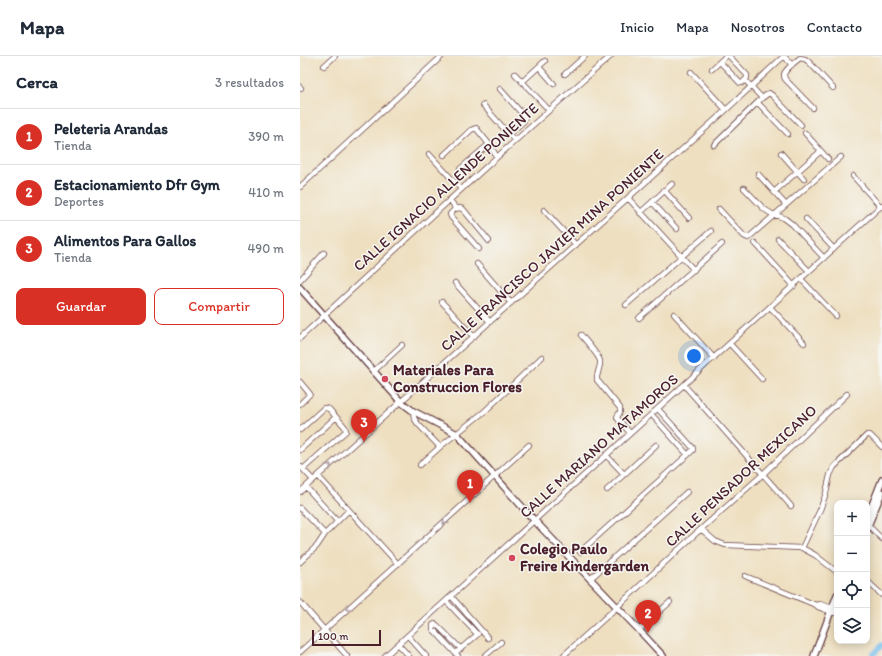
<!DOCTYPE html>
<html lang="es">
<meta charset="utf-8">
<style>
body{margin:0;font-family:Itim,sans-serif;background:#f6f6f7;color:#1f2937}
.controls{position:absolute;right:12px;bottom:12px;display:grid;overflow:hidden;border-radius:8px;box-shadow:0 2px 10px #0003}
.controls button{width:36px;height:36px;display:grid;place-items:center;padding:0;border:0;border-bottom:1px solid #e0e1e3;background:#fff;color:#1f2937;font:20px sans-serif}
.scale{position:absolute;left:12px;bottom:10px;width:69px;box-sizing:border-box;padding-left:4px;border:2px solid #4a1f2b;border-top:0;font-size:11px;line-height:14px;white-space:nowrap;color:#4a1f2b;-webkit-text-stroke:3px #f6f6f2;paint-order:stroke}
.you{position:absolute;left:394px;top:300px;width:14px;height:14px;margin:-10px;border:3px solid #fff;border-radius:50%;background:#1a73e8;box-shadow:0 0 0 6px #1a73e833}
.badge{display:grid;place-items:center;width:26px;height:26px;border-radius:50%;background:#d93025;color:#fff;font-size:13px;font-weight:700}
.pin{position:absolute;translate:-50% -33px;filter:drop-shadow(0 1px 2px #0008)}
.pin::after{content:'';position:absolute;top:21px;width:14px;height:12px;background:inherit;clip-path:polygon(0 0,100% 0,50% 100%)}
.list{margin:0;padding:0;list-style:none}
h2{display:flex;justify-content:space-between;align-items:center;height:52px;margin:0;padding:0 16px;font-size:17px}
h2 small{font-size:13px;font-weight:400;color:#747a83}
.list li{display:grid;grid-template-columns:26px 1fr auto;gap:12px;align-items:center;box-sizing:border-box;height:56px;padding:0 16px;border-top:1px solid #e0e1e3}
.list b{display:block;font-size:15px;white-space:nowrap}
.list p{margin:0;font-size:13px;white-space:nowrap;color:#747a83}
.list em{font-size:13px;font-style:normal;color:#747a83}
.actions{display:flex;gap:8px;padding:12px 16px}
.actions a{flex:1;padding:9px 0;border:1px solid #d93025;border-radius:8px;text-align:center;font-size:14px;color:#d93025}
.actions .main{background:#d93025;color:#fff}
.icon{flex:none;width:22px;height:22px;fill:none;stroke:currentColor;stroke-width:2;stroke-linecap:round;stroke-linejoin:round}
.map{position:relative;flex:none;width:582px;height:600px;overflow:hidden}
header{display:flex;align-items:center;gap:24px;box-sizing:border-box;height:56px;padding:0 20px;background:#fff;border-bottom:1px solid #e0e1e3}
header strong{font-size:19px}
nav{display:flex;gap:22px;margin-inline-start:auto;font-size:14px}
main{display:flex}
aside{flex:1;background:#fff}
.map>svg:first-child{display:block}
</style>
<header>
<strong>Mapa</strong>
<nav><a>Inicio</a><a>Mapa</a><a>Nosotros</a><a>Contacto</a></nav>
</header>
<main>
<aside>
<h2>Cerca<small>3 resultados</small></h2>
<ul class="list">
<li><span class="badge">1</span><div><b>Peleteria Arandas</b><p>Tienda</p></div><em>390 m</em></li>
<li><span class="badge">2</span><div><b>Estacionamiento Dfr Gym</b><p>Deportes</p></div><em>410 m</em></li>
<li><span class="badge">3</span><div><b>Alimentos Para Gallos</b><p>Tienda</p></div><em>490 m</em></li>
</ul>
<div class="actions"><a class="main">Guardar</a><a>Compartir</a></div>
</aside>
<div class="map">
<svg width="582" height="600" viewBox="0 0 582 600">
<rect width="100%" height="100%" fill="#f6f6f2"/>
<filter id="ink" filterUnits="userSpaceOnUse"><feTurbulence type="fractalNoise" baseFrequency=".025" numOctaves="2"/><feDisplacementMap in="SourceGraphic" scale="8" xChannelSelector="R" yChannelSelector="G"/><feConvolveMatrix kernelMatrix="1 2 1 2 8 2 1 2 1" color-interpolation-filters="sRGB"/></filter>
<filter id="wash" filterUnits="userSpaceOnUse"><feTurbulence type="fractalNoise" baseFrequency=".012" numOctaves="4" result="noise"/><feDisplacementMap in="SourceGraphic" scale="16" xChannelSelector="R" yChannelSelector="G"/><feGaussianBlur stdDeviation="0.9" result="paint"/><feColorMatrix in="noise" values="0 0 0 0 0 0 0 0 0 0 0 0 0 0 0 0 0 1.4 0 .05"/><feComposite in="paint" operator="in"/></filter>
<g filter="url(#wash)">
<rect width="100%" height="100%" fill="#eedfc0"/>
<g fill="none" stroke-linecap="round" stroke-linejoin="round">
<path stroke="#71bbea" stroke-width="5" d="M 572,600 L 582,589"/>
</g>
</g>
<g filter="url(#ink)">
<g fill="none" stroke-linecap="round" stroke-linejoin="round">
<defs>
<path id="minor" d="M 429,0 L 447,19 L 447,22 L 445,24 L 462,42
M 484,0 L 492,9
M 420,6 L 440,27 L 442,27 L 445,24
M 24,10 L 35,0
M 239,11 L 254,28
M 412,13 L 426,0
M 391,16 L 426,54
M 215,18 L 249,54
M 265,18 L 285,0
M 222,26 L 245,5
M 0,31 L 1,32
M 200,33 L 225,61 L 224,65 L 209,78
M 458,47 L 488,78
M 183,49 L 215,85
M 513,52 L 485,23 C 484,20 483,19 485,16 C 488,12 496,5 500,2 L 505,3 L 509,6 L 533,32
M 505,77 L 528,103
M 414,89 L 462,42 L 469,37 L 473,40 L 501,69
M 481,97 L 504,123
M 129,98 L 161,133
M 144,99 L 171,74 L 176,72 L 189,88 L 197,101
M 160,113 L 189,88
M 458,118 L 486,149
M 553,120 L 581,151
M 0,131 L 142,0
M 444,132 L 464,153 L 472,158 L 484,162 L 492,168 L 524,202
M 364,134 L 389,162
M 474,136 L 521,95
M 328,142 L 394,214
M 149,144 L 153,148 L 155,153
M 352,146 L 377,173
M 419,153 L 444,180 L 448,182 L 541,101
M 244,154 L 276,189
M 340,157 L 372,128
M 506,163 L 534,193
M 478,183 L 509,215
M 455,187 L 494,230
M 179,193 L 151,161 L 150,158 L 155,153 L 159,152 L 163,153 L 189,185
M 177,208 L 211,247
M 501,223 L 536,260
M 0,224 L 24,197
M 155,227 L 190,266
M 142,246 L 174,281
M 326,249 L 411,175
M 470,251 L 504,287
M 374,258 L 414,302
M 339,262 L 422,188
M 281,279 C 285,284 299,300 300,305 C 301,311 296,318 297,324 L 320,352 L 320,356 L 317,361 L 318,363 L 330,377
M 0,282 C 102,187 205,92 311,0
M 430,288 L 462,323
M 73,316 L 102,289
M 0,326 L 10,338 L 0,348
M 384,329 L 491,450
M 113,355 L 114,362 L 118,368 L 138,389 L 141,390 L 185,355 L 242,301
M 352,359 L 388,399
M 0,374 L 24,352 L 26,352 L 29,353 L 45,371 L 46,375 L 3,413
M 0,394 L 36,361
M 306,399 L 324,418
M 120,409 L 141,390
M 0,410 L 13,424
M 18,420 L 98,508
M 6,431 L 37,465
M 307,434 L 356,389
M 0,436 L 426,54 L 484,0
M 0,452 L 25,478 L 49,454
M 568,469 L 582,483
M 401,473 L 415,485 L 425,489 L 502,492 L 515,499 L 537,516
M 502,492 L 520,454 L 526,437 L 530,419 L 534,411 L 567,379 L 570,379 L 582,391
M 280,496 L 393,394 L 393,392 L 358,353
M 0,506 L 17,490 L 25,478
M 445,520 L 516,549 L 518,551 L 534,557
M 290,523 L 387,436
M 567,525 L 582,539
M 151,540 L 188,582
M 146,545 L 177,578
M 0,546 L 47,600
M 516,549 L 520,548 L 535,553
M 339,574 L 370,546
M 108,580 L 126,600
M 98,588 L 109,600
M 158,595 L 178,578
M 0,596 L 229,389
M 85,600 L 582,149
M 158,600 L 133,573 L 133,569 L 135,568 L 137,569 L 161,593
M 185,600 L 201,586
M 263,600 L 317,551 L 391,482 L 462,419 L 547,338"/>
<path id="major" d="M 0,232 L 101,346 L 113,355 L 157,378 L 234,464 L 339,574 L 363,600
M 567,462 L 582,424
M 567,472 L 582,436
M 514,600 L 537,539"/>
</defs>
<use href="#minor" stroke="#633c41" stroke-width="6"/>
<use href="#major" stroke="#633c41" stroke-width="8"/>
<use href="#minor" stroke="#fff" stroke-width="4.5"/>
<use href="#major" stroke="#fff" stroke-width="5.5"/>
</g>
<defs><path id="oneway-chevron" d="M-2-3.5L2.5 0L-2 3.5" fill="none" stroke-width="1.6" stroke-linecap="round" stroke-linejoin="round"/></defs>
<g stroke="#ae9aa0">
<use href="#oneway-chevron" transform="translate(29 410) rotate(-42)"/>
<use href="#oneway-chevron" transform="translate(145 466) rotate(138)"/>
<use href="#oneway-chevron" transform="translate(48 552) rotate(138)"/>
</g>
</g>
<g fill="#d1495b" stroke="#f6f6f2" stroke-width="1.5">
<circle cx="85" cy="323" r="4"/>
<circle cx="212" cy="502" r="4"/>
</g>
<g text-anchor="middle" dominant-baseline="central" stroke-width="3" stroke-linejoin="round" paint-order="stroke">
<g font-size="15" fill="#4a1f2b" stroke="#f6f6f2">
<text transform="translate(146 131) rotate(-42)">CALLE IGNACIO ALLENDE PONIENTE</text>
<text transform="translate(252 194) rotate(-42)">CALLE FRANCISCO JAVIER MINA PONIENTE</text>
<text transform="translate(299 390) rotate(-42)">CALLE MARIANO MATAMOROS</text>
<text transform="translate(441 420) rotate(-43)">CALLE PENSADOR MEXICANO</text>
</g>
<g font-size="15" font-weight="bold" fill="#4a1f2b" stroke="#f6f6f2" text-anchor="start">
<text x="93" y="314">Materiales Para<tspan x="93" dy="17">Construccion Flores</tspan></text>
<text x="220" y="493">Colegio Paulo<tspan x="220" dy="17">Freire Kindergarden</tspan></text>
</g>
</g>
</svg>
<div class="controls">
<button>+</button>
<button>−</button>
<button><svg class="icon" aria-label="locate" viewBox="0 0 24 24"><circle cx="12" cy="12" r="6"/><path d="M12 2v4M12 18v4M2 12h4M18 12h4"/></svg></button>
<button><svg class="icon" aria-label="layers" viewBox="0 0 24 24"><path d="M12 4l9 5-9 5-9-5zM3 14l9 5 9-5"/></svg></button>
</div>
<div class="scale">100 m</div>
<div class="you"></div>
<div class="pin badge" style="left:170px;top:447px">1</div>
<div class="pin badge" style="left:348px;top:577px">2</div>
<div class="pin badge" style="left:64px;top:386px">3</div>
</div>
</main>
